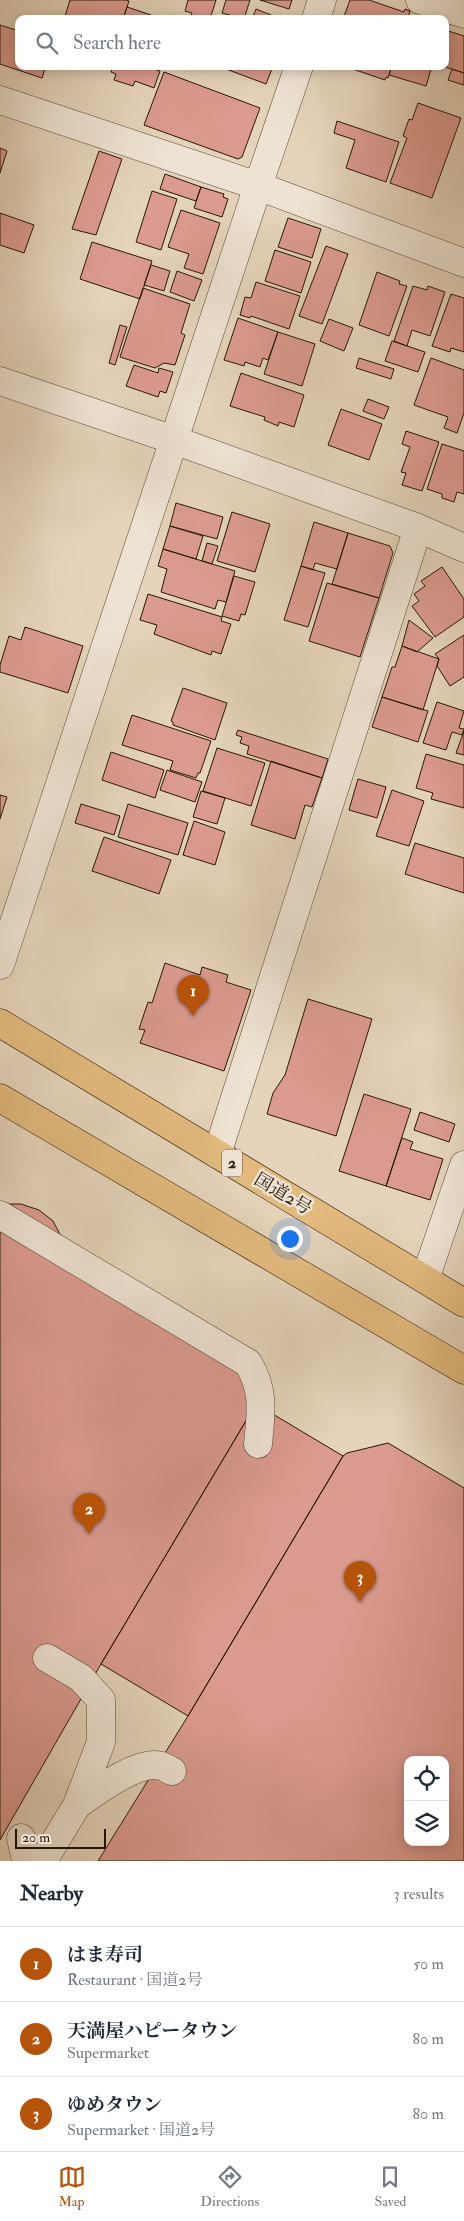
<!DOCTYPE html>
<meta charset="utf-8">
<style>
body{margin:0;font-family:"IM FELL Double Pica","Noto Serif JP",serif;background:#f6f6f7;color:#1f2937}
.controls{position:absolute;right:15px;bottom:15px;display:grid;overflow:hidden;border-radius:10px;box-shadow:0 2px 12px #0003}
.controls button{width:45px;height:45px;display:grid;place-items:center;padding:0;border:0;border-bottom:1px solid #e0e1e3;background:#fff;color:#1f2937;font:25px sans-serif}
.scale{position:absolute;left:15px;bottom:12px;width:91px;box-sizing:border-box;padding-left:5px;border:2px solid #271708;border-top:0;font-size:14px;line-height:18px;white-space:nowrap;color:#271708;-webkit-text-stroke:4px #eee3d3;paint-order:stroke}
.you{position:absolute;left:289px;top:1238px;width:18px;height:18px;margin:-12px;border:4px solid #fff;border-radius:50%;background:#1a73e8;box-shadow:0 0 0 8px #1a73e833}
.badge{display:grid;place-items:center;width:32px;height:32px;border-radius:50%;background:#b45309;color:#fff;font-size:16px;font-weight:700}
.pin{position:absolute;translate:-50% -41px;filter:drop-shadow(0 1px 2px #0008)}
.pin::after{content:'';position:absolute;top:26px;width:18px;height:15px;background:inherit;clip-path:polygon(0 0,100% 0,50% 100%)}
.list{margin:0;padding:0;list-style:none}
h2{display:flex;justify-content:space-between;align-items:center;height:65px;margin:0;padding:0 20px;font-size:21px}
h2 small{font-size:16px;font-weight:400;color:#747a83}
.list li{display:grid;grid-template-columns:32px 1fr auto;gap:15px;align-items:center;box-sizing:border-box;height:75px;padding:0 20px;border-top:1px solid #e0e1e3}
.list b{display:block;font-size:19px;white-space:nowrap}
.list p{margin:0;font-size:16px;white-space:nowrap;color:#747a83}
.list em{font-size:16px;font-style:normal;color:#747a83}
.icon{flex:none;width:28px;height:28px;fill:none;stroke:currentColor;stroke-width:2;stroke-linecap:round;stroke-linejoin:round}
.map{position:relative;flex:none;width:464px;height:1861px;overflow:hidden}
.search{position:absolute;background:#fff;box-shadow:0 2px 12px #0003;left:15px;right:15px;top:15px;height:55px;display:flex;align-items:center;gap:12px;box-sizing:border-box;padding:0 18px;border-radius:10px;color:#747a83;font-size:19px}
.sheet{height:290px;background:#fff}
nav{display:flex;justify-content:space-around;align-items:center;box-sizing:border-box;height:70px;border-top:1px solid #e0e1e3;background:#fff;font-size:14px;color:#747a83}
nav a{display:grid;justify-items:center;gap:2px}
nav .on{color:#b45309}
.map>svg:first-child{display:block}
</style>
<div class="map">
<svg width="464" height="1861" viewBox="0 0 464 1861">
<rect width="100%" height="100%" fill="#e5d4bb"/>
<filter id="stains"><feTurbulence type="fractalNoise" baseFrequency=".004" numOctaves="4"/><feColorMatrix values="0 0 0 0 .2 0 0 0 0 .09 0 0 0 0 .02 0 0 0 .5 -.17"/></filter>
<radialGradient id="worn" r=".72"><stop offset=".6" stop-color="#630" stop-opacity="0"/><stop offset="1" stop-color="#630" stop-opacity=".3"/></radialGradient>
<path fill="#dc9b90" stroke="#271708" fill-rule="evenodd" d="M 70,0 L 126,0 L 129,1 L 123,19 L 64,19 Z
M 188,0 L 216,0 L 210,19 L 191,16 L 192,13 L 185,11 Z
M 226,0 L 250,0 L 244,19 L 222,13 Z
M 260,0 L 292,0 L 289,9 Z
M 350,0 L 369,0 L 404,12 L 405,9 L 410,11 L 408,19 L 343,19 Z
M 127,7 L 151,15 L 150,19 L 123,19 Z
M 256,9 L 281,19 L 252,19 Z
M 0,25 L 19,31 L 19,66 L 46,66 L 42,78 L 0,64 Z
M 445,30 L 464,36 L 464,73 L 442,66 L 445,66 Z
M 113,66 L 157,66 L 156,70 L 160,71 L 154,88 L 135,81 L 133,86 L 114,80 L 116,74 L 111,72 Z
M 218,66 L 273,66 L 266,84 Z
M 344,66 L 392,66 L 388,78 L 386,77 L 385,80 Z
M 392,66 L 432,66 L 426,86 L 389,75 Z
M 452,69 L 464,73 L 464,85 L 448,80 Z
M 164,72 L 260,108 L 242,157 L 238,159 L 144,125 Z
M 418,103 L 461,118 L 432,198 L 390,183 L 407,138 L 403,136 L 409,119 L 412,120 Z
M 337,121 L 399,142 L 386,182 L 346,168 L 355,140 L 334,133 Z
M 0,148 L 7,151 L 0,173 Z
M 99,151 L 122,159 L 96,235 L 72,229 Z
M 165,174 L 201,187 L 196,201 L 160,189 Z
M 201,187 L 224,194 L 223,197 L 228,199 L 222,217 L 194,208 Z
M 152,191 L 177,199 L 161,250 L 136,242 Z
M 181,210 L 220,223 L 203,274 L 184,268 L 189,254 L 168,247 Z
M 0,213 L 34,225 L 24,253 L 0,245 Z
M 288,218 L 321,229 L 312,258 L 278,247 Z
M 92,242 L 152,261 L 140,299 L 80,279 Z
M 326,246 L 348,254 L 322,324 L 299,316 Z
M 275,250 L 311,262 L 301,293 L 265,281 Z
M 151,265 L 170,271 L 164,291 L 144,285 Z
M 177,271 L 202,280 L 194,301 L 170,292 Z
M 377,272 L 400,281 L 399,284 L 407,286 L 389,336 L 359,325 Z
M 256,282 L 300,296 L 289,329 L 251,316 L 250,318 L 240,315 L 245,297 L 251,298 Z
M 413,286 L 427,290 L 428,286 L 445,292 L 430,336 L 412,330 L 407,346 L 394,341 Z
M 143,288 L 190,304 L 181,333 L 185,335 L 175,365 L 164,363 L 155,368 L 120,357 Z
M 451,294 L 464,298 L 464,352 L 451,348 L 450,352 L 432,346 Z
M 238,318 L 278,332 L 268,360 L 263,358 L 260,367 L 245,362 L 244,366 L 224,360 Z
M 329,319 L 353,328 L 344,351 L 320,341 Z
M 120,325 L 127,327 L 115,365 L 109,363 Z
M 278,332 L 315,344 L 302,386 L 264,374 Z
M 392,341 L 425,352 L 418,372 L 385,361 Z
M 359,358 L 394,369 L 391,379 L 356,368 Z
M 431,358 L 464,370 L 464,413 L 457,433 L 444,428 L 448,417 L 414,405 Z
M 134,365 L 158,373 L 159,368 L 173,372 L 166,393 L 160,391 L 158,397 L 126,386 Z
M 241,373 L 304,395 L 294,427 L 279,422 L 278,426 L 264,420 L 265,417 L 230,406 Z
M 368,399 L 389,407 L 384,419 L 363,411 Z
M 341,409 L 382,424 L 369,460 L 328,445 Z
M 406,431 L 439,442 L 422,491 L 402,485 L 406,473 L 401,472 L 410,447 L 402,444 Z
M 442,444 L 464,451 L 464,494 L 457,492 L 454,502 L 442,498 L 442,494 L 427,489 Z
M 176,503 L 223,517 L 217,539 L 170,526 Z
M 232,512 L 270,524 L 255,572 L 217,561 Z
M 314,522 L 348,533 L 337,569 L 315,563 L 313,570 L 301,566 Z
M 170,526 L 203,536 L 196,559 L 163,549 Z
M 348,533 L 390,546 L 393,553 L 379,598 L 332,584 Z
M 207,543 L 218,546 L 212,564 L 202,561 Z
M 163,549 L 235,571 L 226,602 L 218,600 L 215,609 L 161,592 L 167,569 L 158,566 Z
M 301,566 L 325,573 L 308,627 L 284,620 Z
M 442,567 L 464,599 L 464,617 L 435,637 L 412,606 L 419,601 L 414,594 L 425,586 L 421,581 Z
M 234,576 L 255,582 L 245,615 L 241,614 L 239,621 L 222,616 Z
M 327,583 L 379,598 L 360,657 L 309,641 Z
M 148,594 L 222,617 L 221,621 L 231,624 L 221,654 L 212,651 L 211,655 L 154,634 L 157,625 L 140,620 Z
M 409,620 L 433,638 L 417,652 L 402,646 Z
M 25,627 L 83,646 L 68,693 L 0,672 L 0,665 L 9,636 L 21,640 Z
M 464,635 L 464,677 L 450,686 L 437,666 L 439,659 L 435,654 Z
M 402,646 L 439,659 L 423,710 L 382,697 L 392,667 L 395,667 Z
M 183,688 L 227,703 L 215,740 L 173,725 L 173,722 L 171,721 Z
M 382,697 L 428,711 L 418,742 L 372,727 Z
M 437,702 L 464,711 L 459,728 L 464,729 L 462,735 L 452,732 L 446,750 L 423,743 Z
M 132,715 L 211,741 L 200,773 L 198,773 L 196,778 L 170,770 L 173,761 L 122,745 Z
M 238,730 L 328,759 L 322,778 L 247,754 L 249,746 L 240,743 L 242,737 L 236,735 Z
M 464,731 L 464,755 L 456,753 Z
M 217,748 L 265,763 L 251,806 L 203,791 Z
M 111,752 L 164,770 L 155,798 L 102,780 Z
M 426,754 L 464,765 L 464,808 L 431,799 L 433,793 L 416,788 Z
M 271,761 L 322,778 L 312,807 L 305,805 L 295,839 L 251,825 Z
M 167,770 L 202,782 L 195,802 L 160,790 Z
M 358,779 L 386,787 L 377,818 L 349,810 Z
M 392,790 L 424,801 L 409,846 L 376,836 Z
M 201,791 L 225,798 L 217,824 L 193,817 Z
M 0,795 L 7,797 L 0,819 Z
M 81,804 L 120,816 L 114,835 L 75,823 Z
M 128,804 L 188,823 L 178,855 L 118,837 Z
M 194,821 L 225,832 L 215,865 L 183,855 Z
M 104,837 L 171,860 L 159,894 L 92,871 Z
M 415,843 L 464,858 L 464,893 L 405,874 Z
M 165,963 L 200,975 L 202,967 L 228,975 L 226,982 L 251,990 L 224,1071 L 140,1043 L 145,1030 L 139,1029 L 148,1002 L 152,1003 Z
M 308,999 L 372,1019 L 336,1136 L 267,1114 L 273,1093 L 285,1075 Z
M 364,1094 L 411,1109 L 386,1186 L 339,1171 Z
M 420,1112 L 455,1124 L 449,1142 L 414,1130 Z
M 402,1138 L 413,1142 L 410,1149 L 443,1159 L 430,1200 L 386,1186 Z
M 0,1204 L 21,1204 L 39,1210 L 53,1221 L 64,1242 L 249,1357 L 256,1404 L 101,1664 L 0,1840 Z
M 256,1404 L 343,1456 L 188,1716 L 101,1664 Z
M 388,1443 L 464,1488 L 464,1861 L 98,1861 L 188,1716 L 343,1456 L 347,1453 ZM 408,1760 L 445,1760 L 445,1842 L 408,1842 Z"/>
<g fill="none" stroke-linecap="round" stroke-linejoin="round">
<defs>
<path id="minor" d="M 420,0 L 464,14
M 316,19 L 322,0
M 0,100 L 258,186 L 464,263
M 0,381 L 174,440 L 418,528 L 464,548
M 0,965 L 258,186 L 299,66
M 217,1154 L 418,528
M 0,1215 L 248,1363 C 265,1390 261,1414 258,1444
M 425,1279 L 464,1165
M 77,1805 C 95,1792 139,1759 162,1766 C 165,1767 169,1770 172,1771
M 21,1838 L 26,1861
M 43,1861 L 77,1805 L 101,1742 L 101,1700 L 81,1678 L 47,1658"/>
<path id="highway" d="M 0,1023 L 464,1303
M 0,1098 L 464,1370"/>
</defs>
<use href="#minor" stroke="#564635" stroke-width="29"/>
<use href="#highway" stroke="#271708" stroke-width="29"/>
<use href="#minor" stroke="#eee3d3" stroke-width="28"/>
<use href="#highway" stroke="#e2ba7e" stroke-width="28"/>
</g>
<g text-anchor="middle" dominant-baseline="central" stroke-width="5" stroke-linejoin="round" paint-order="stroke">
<rect fill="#eee3d3" stroke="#635445" stroke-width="1" x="222" y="1149.5" width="20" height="27" rx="4"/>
<g font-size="16" font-weight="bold" fill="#271708">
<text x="232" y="1163">2</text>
</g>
<g font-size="18" fill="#271708" stroke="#eee3d3">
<text transform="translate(283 1194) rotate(31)">国道2号</text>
</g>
</g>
<rect width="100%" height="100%" filter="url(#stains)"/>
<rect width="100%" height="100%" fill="url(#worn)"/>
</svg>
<div class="controls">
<button><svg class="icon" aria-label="locate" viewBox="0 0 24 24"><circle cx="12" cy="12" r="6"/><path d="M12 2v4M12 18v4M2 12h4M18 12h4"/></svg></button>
<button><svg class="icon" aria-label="layers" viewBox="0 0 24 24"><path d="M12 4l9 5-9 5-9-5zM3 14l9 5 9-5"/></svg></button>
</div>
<div class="scale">20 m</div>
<div class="you"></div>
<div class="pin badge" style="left:193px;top:1016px">1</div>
<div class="pin badge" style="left:89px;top:1534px">2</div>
<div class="pin badge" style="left:360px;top:1602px">3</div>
<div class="search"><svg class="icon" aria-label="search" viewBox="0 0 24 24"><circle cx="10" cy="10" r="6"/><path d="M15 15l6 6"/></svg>Search here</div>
</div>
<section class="sheet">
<h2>Nearby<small>3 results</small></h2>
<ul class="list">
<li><span class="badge">1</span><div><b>はま寿司</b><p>Restaurant · 国道2号</p></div><em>50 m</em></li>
<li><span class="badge">2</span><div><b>天満屋ハピータウン</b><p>Supermarket</p></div><em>80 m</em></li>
<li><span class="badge">3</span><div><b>ゆめタウン</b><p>Supermarket · 国道2号</p></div><em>80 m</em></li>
</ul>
</section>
<nav>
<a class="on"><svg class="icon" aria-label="map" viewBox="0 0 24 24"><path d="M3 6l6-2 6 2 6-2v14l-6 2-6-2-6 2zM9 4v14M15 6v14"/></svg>Map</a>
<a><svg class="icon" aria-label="directions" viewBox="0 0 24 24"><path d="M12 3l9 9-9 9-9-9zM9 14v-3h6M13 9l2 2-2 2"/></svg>Directions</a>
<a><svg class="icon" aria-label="saved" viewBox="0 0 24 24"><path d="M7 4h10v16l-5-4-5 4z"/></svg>Saved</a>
</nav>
